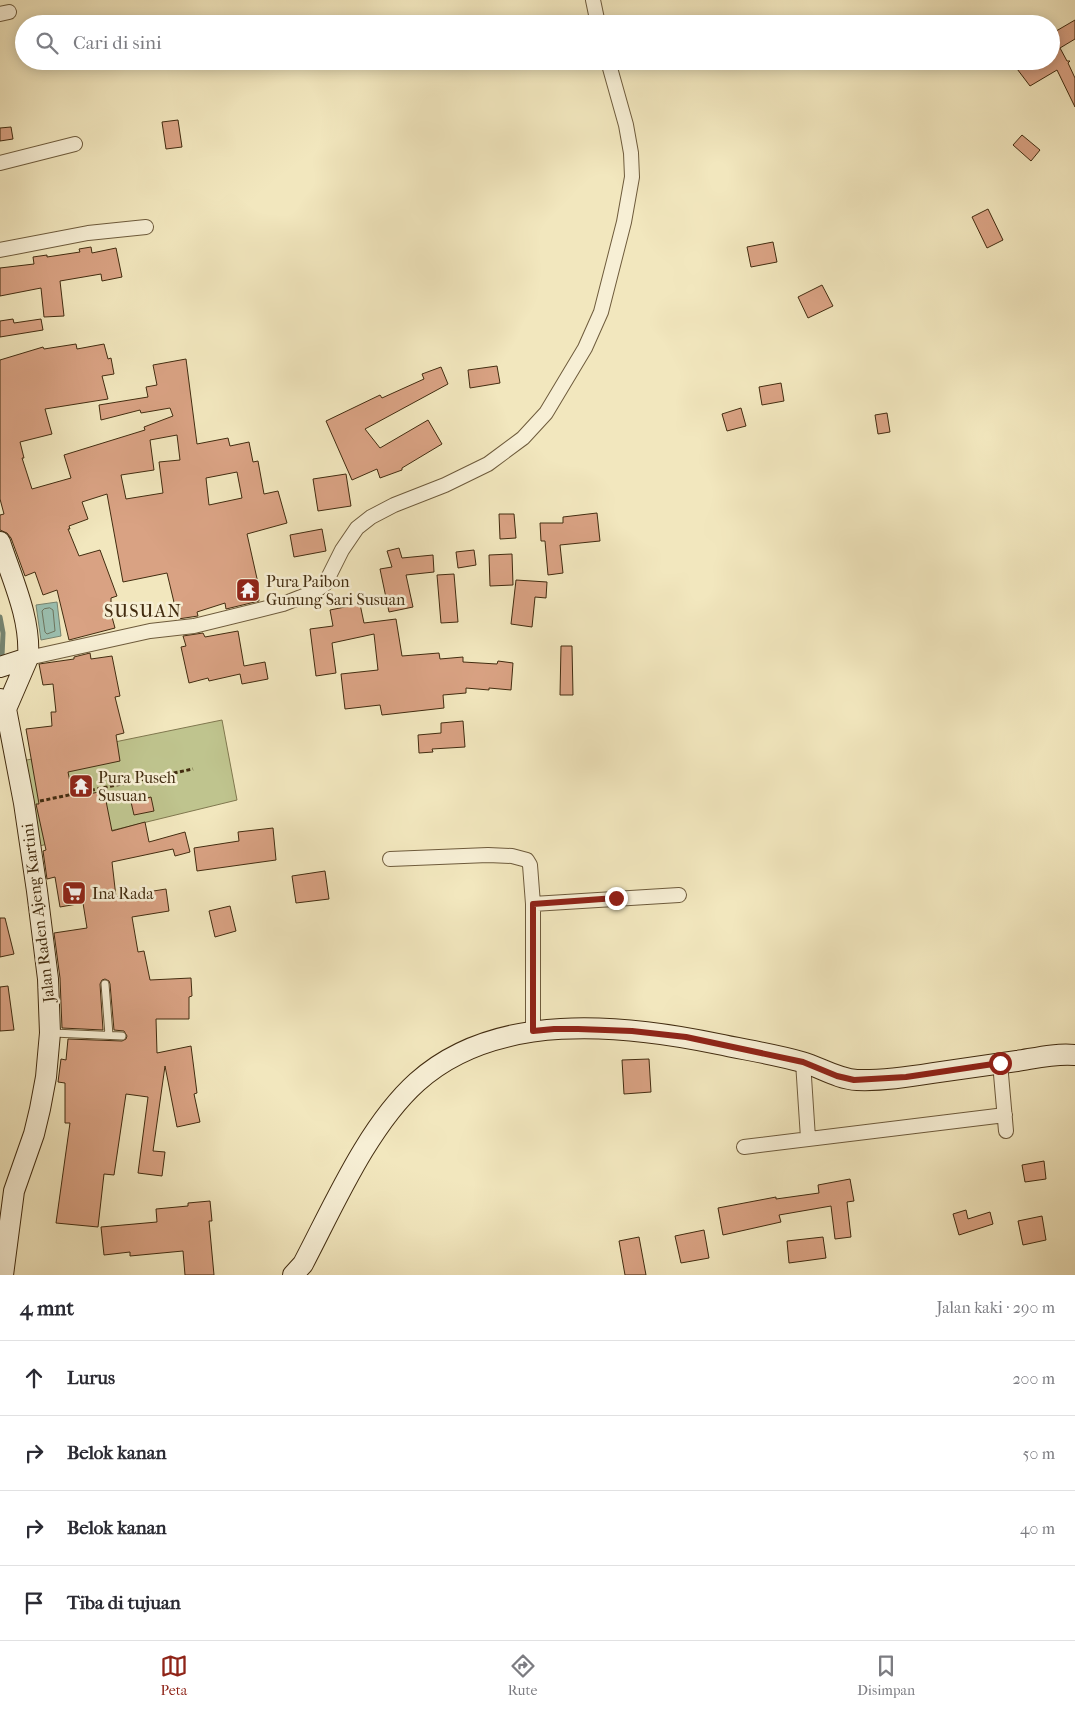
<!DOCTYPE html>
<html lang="id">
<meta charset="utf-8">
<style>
body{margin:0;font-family:"IM FELL French Canon",serif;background:#f2f2f3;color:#2b2b33}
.stop{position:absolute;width:15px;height:15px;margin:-11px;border:4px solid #8f2418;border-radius:50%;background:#fff}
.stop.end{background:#8f2418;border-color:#fff;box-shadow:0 1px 5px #0008}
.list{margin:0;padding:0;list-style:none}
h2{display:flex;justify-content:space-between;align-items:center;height:65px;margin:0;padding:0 20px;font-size:21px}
h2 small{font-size:16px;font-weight:400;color:#7c7c81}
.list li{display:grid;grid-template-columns:32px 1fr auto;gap:15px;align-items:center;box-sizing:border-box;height:75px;padding:0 20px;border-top:1px solid #e1e1e2}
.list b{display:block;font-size:19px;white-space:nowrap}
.list em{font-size:16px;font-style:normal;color:#7c7c81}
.icon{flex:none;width:28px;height:28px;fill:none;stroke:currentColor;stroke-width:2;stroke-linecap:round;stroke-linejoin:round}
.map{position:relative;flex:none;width:1075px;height:1275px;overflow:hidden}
.search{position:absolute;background:#fff;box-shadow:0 2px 12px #0003;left:15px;right:15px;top:15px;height:55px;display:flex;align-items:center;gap:12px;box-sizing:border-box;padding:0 18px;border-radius:28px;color:#7c7c81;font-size:19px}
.sheet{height:365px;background:#fff}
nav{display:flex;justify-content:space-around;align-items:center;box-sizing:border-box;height:70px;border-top:1px solid #e1e1e2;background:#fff;font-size:14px;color:#7c7c81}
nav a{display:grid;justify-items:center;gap:2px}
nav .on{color:#8f2418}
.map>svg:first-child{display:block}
</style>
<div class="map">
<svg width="1075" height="1275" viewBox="0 0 1075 1275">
<rect width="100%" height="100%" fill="#f2e7be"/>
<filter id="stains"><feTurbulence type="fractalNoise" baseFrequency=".004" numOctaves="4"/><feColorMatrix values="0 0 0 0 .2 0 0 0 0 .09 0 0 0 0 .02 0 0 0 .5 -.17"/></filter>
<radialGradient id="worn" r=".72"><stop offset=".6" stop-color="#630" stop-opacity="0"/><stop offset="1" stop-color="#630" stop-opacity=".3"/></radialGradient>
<path fill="#bfc48e" stroke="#80784f" d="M 222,720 L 237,800 L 118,829 L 39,846 L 22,761 Z"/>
<path fill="#9bc0b1" stroke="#778571" d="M 57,602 L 61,636 L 41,640 L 36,605 Z"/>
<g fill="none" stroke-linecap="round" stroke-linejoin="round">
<path stroke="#6e7660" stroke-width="1" d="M 50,608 L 53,610 L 55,631 L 47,634 L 45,632 L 42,611 L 44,609 Z"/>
<path stroke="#778571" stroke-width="5" d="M 0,617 L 3,633 L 2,657"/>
</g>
<path fill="#d9a283" stroke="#422c10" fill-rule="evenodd" d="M 1075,20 L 1075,39 L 1060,48 L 1067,61 L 1070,61 L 1068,63 L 1075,78 L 1075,107 L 1057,70 L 1030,86 L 1011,61 L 1051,61 L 1051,34 Z
M 178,120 L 182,147 L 166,149 L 162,122 Z
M 11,127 L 13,139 L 0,141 L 0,128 Z
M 1022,135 L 1040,150 L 1031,161 L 1013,145 Z
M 988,209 L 1003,240 L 987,248 L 972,217 Z
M 773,242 L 777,262 L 751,267 L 747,247 Z
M 91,247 L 92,253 L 116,248 L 122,277 L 102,281 L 101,274 L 60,281 L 64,316 L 44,317 L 41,288 L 0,296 L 0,268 L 34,264 L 33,257 L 47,255 L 47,257 L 80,252 L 79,249 Z
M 822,285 L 833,306 L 808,318 L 798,297 Z
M 13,319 L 14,323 L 41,319 L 43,330 L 0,337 L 0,321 Z
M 76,344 L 77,349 L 104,344 L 108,359 L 111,358 L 114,374 L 102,376 L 108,399 L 45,409 L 52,434 L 20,442 L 24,458 L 22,458 L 32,489 L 71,478 L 64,455 L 145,430 L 144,427 L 173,416 L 170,408 L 141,413 L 140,410 L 101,420 L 99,405 L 148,397 L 146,387 L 157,385 L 153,365 L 186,359 L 197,444 L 228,438 L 230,446 L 249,442 L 253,462 L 258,461 L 264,494 L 278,491 L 287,523 L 247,534 L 258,583 L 256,583 L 259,601 L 226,609 L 225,603 L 197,612 L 198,616 L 178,619 L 167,573 L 123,582 L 107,494 L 82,502 L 88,519 L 69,526 L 70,529 L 68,529 L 79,556 L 100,550 L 117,596 L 111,598 L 111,606 L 109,606 L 115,628 L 69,640 L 57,590 L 43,595 L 35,572 L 25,576 L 11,538 L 7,533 L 0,530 L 0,515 L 4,514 L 0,499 L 0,360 L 43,347 L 44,349 ZM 177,435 L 180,460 L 159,462 L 163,493 L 126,499 L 121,475 L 154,470 L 150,440 ZM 237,472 L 242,498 L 209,505 L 206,478 Z
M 497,366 L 500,383 L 470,388 L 468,370 Z
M 441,367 L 448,384 L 365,429 L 380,448 L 428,420 L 442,444 L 402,468 L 402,470 L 380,478 L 377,469 L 352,480 L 326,421 L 380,395 L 382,398 L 424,379 L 422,374 Z
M 781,383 L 784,401 L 762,405 L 759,387 Z
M 741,408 L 746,426 L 727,431 L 722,414 Z
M 887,413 L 890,432 L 878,434 L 875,415 Z
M 346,474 L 351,506 L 318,511 L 313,479 Z
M 597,513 L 600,541 L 560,545 L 563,573 L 548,575 L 545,541 L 541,541 L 540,523 L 563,523 L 563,517 Z
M 499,514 L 514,514 L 516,538 L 500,539 Z
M 322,529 L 326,551 L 294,557 L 290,535 Z
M 399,548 L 402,558 L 433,555 L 434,572 L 406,575 L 413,607 L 389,612 L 380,569 L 392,567 L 387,551 Z
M 474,550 L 476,565 L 458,568 L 456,552 Z
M 512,554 L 513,585 L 490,586 L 489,555 Z
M 454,574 L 458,622 L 441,623 L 437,575 Z
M 516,580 L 547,582 L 546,598 L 535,597 L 532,627 L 511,624 Z
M 360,604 L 364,623 L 396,619 L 402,656 L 439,653 L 440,659 L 463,657 L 463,662 L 497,664 L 498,661 L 513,663 L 511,690 L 489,688 L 489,690 L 466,688 L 466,693 L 443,695 L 444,708 L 382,715 L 380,705 L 345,709 L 341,674 L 378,670 L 374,634 L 332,643 L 336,673 L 316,676 L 310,629 L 333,626 L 330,610 Z
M 238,631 L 244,666 L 265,662 L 268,679 L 242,684 L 240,674 L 209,681 L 208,678 L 189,683 L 181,647 L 186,646 L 183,636 L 203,633 L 205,637 Z
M 561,646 L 572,646 L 573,695 L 560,695 Z
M 90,653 L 91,659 L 112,656 L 120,696 L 115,697 L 124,733 L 116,735 L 120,761 L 68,772 L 73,797 L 104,791 L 112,831 L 145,822 L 149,842 L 185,832 L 190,852 L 175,856 L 173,849 L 112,862 L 116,897 L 166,889 L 169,911 L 132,917 L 138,952 L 144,951 L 150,980 L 191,978 L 192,996 L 189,997 L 189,1019 L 156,1019 L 157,1053 L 191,1046 L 197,1093 L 194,1094 L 200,1122 L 177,1127 L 165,1066 L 153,1151 L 165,1152 L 162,1176 L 138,1173 L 148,1097 L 126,1094 L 114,1175 L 104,1174 L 98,1227 L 56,1223 L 70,1123 L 65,1123 L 65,1083 L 58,1082 L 61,1059 L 66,1060 L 68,1039 L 122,1041 L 126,1039 L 127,1036 L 124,1031 L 114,1030 L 110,984 L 109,981 L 105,979 L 102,980 L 100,984 L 103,1030 L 62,1028 L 60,978 L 54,933 L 87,928 L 83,903 L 60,907 L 55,877 L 47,879 L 43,851 L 46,850 L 36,804 L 39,804 L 26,729 L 52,726 L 51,712 L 56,712 L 53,684 L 43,685 L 39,664 L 74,659 L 74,657 Z
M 463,721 L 465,747 L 432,749 L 433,752 L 419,753 L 418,735 L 441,733 L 441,723 Z
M 151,797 L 154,811 L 134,815 L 131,802 Z
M 273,828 L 276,860 L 197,871 L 194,848 L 239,841 L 238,832 Z
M 325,871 L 329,899 L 296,903 L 292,876 Z
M 230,906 L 236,931 L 215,937 L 209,911 Z
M 0,918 L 5,918 L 14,954 L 0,957 Z
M 8,986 L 14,1030 L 0,1031 L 0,987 Z
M 649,1059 L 651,1092 L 624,1094 L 622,1060 Z
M 1044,1161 L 1046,1179 L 1025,1182 L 1022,1165 Z
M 850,1179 L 854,1201 L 847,1202 L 851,1237 L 835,1239 L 831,1206 L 779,1215 L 781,1222 L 723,1235 L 718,1208 L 776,1197 L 776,1199 L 819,1193 L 818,1185 Z
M 210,1201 L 212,1221 L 209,1221 L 214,1275 L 185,1275 L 183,1251 L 130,1256 L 130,1252 L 104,1255 L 101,1227 L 157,1222 L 156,1209 L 188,1206 L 188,1203 Z
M 966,1210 L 968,1219 L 990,1212 L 993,1224 L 959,1235 L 953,1214 Z
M 1042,1216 L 1046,1240 L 1023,1245 L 1018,1221 Z
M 704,1230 L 709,1258 L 681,1263 L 675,1236 Z
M 639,1237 L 646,1275 L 625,1275 L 619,1241 Z
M 823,1237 L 826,1258 L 789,1263 L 787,1241 Z"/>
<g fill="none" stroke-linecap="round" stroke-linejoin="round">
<defs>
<path id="lane" d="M 105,984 L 109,1035
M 53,1033 L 122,1036"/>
<path id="street" d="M 593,0 L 598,24
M 0,14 L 9,12
M 0,163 L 75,144
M 0,250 L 88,233 L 146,227
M 28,658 L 150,631 L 194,626 L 283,604 L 314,592 L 325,584 L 342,550 L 357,528 L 371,517 L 394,505 L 445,485 L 488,464 L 523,438 L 546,413 L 585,348 L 601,312 L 624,222 L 632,177 L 631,153 L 626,125 L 608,61
M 390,859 L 488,855 L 512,856 L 527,860 L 530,865 L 533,904 L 533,1031
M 533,904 L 679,895
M 803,1062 L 808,1138
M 1000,1063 L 1006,1131
M 744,1147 L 1005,1115"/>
<path id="secondary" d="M 0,542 C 12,579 31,618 28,658 L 0,667
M 0,699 L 6,709 L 24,803 L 37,891 L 48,979 L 50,1033 L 46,1077 L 40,1109 L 34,1134 L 14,1191 L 3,1275
M 6,709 L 28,658
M 293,1275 L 303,1264 C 334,1205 368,1126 417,1082 C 496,1011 622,1024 718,1044 C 746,1050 774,1054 802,1062 C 820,1067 837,1079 857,1080 C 882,1081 908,1077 933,1073 C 961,1069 989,1065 1017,1061 C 1036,1058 1056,1053 1075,1055"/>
</defs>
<use href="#lane" stroke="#6e5b3c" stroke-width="9"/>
<use href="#street" stroke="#6e5b3c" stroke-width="16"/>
<use href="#secondary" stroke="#422c10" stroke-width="22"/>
<path stroke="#422c10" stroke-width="3" stroke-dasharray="4 2.5" stroke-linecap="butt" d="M 40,801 L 193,769"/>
<use href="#lane" stroke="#f7efd5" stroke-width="7"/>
<use href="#street" stroke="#f7efd5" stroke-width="14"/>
<use href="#secondary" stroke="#f7efd5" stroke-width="20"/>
</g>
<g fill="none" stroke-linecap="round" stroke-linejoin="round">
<path stroke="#8f2418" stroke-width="6" d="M 616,898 L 533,904 L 533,1031 L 554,1029 L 578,1029 L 632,1031 L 686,1037 L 803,1062 L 837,1076 L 854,1080 L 906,1077 L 1000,1063"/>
</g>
<defs>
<symbol id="temple-square" viewBox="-11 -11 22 22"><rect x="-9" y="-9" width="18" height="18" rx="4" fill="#8f2418" stroke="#f7efd5"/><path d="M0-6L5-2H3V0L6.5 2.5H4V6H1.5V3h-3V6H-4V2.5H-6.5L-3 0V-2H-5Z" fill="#fff"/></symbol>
<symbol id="supermarket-square" viewBox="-11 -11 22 22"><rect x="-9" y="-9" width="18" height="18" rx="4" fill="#8f2418" stroke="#f7efd5"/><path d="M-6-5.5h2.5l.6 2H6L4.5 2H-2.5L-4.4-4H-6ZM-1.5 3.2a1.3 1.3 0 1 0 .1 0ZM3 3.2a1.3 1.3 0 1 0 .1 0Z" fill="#fff"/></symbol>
</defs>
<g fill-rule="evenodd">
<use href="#temple-square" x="234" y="576" width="28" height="28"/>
<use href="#temple-square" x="67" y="772" width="28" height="28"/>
<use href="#supermarket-square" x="60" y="879" width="28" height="28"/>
</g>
<g text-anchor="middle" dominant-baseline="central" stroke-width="5" stroke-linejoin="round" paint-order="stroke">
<g font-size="16" fill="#422c10" stroke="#f7efd5" text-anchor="start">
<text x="266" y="581">Pura Paibon<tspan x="266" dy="18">Gunung Sari Susuan</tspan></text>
<text x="98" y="777">Pura Puseh<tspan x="98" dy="18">Susuan</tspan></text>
<text x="92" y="893">Ina Rada</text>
</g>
<g font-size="16" fill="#422c10" stroke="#f7efd5">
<text transform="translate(38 913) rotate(-97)">Jalan Raden Ajeng Kartini</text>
</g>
<g font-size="18" letter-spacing="1" fill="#422c10" stroke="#f7efd5">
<text x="143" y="611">SUSUAN</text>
</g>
</g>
<rect width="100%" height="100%" filter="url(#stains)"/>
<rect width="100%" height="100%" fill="url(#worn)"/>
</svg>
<div class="stop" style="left:1000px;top:1063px"></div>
<div class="stop end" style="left:616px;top:898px"></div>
<div class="search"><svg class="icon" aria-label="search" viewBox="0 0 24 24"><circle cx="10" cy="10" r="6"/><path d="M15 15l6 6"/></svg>Cari di sini</div>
</div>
<section class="sheet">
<h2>4 mnt<small>Jalan kaki · 290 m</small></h2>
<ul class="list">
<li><svg class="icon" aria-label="ahead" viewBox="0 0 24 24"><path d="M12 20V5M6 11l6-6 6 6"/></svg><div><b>Lurus</b></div><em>200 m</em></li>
<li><svg class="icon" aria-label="right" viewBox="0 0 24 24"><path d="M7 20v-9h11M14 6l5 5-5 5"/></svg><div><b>Belok kanan</b></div><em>50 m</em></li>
<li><svg class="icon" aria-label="right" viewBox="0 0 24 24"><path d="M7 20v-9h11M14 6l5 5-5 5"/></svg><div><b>Belok kanan</b></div><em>40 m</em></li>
<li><svg class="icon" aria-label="arrive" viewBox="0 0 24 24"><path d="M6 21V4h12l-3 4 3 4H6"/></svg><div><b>Tiba di tujuan</b></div></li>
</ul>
</section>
<nav>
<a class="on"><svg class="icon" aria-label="map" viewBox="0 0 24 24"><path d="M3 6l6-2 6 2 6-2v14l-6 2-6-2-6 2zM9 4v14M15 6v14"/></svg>Peta</a>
<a><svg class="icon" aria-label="directions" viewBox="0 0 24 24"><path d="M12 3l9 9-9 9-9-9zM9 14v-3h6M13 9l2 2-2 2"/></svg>Rute</a>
<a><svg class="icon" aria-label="saved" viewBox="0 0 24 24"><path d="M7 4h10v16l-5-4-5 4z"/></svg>Disimpan</a>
</nav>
